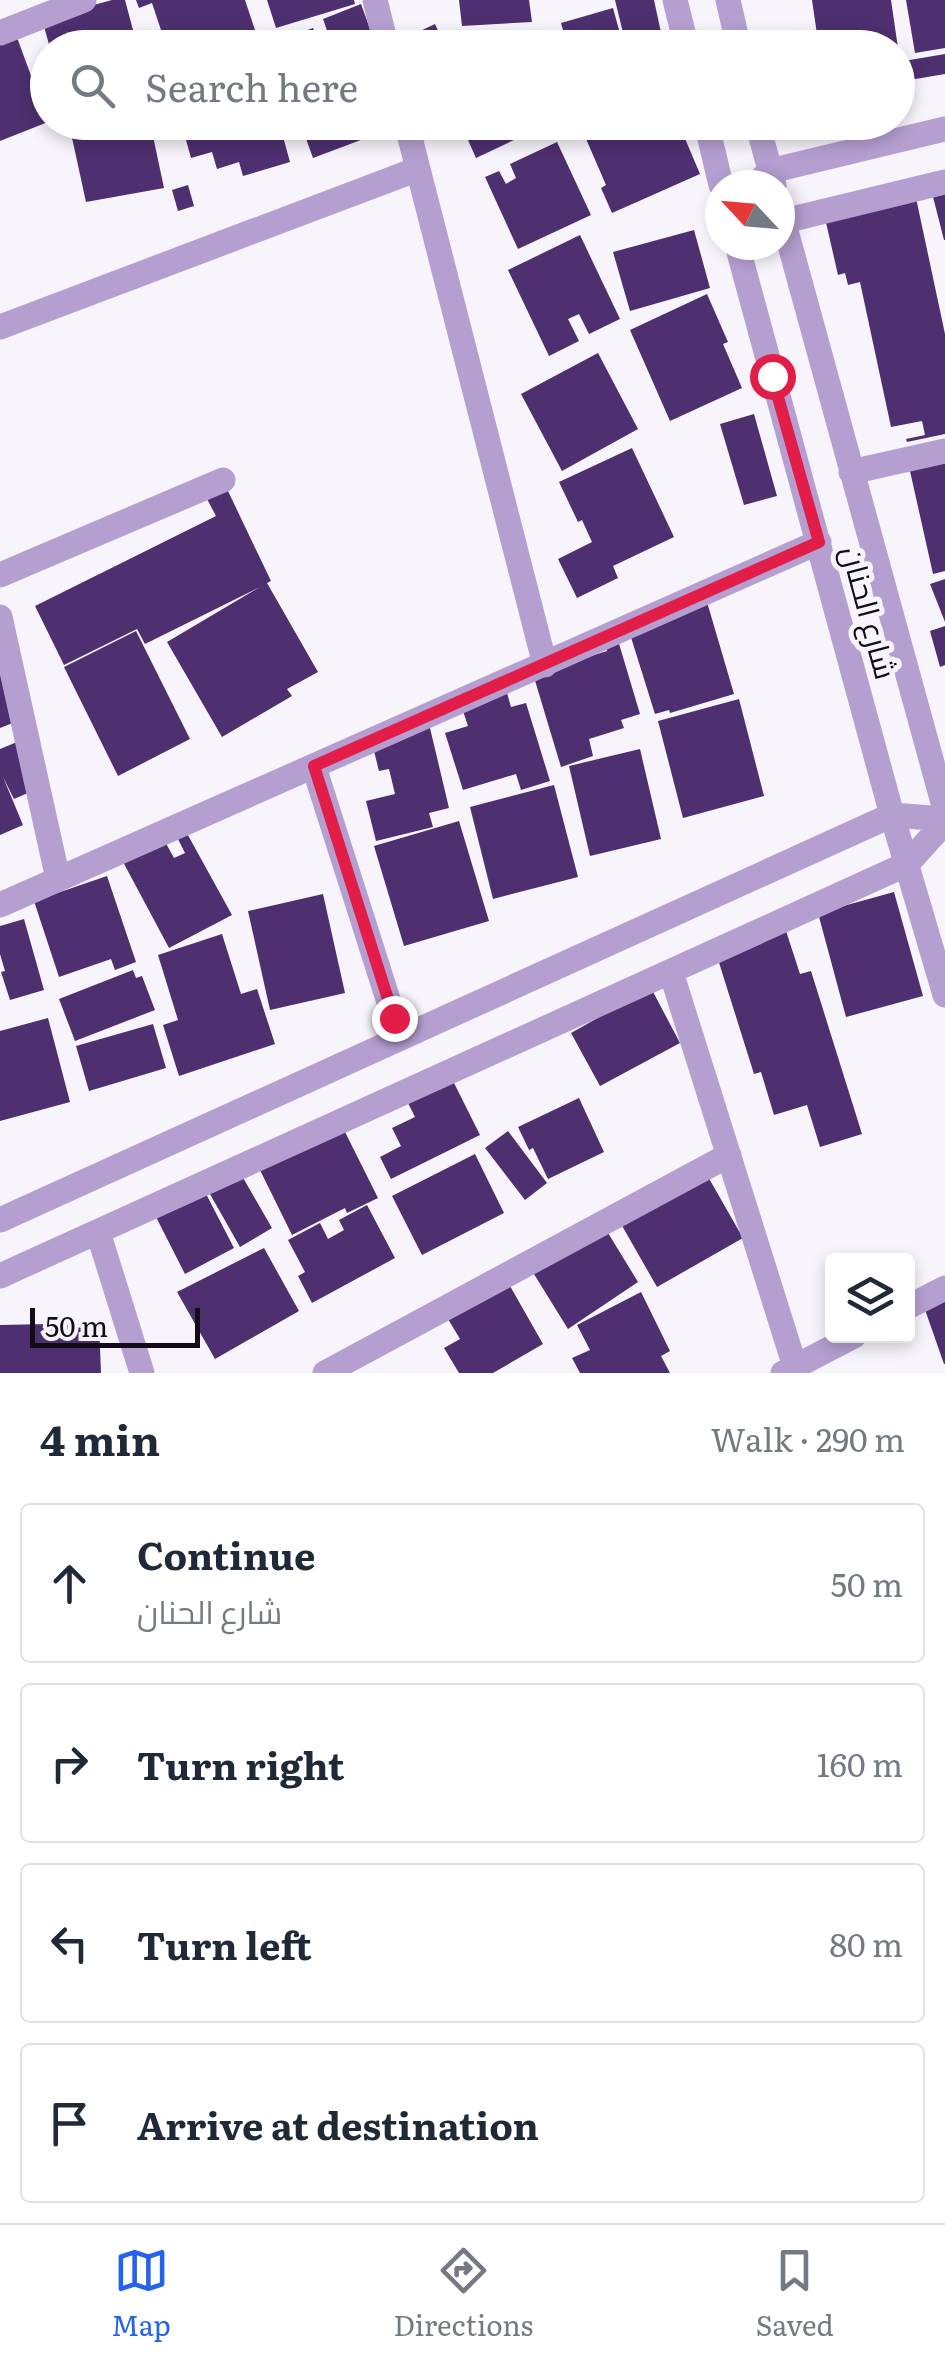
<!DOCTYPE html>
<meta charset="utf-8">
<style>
body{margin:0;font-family:Literata,Cairo,serif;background:#f2f2f3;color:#1f2937}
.controls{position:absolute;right:30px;bottom:30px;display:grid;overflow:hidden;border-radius:10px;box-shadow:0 5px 15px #0003}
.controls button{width:90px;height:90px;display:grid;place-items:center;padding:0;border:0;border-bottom:2px solid #e0e1e3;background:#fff;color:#1f2937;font:50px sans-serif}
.compass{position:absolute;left:705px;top:170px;width:90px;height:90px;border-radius:50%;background:#fff;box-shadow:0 5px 15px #0003;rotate:296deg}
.scale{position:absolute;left:30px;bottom:25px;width:170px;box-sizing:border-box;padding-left:10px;border:5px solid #110c17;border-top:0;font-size:28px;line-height:35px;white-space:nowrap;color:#110c17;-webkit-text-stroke:8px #f7f4fb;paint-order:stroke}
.stop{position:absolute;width:30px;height:30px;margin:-22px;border:8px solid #e11d48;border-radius:50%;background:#fff}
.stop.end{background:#e11d48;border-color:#fff;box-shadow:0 2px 10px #0008}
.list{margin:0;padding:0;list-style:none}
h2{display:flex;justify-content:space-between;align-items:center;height:130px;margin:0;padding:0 40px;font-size:42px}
h2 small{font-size:32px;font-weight:400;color:#747a83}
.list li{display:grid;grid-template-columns:65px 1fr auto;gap:30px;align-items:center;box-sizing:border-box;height:160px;margin:0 20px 20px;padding:0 20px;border:2px solid #e0e1e3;border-radius:10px}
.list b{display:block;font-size:38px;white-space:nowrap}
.list p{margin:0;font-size:32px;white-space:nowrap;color:#747a83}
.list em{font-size:32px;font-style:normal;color:#747a83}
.icon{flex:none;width:55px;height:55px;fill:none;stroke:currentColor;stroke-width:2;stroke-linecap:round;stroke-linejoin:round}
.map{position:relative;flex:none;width:945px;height:1373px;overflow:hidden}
.search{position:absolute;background:#fff;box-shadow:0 5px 15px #0003;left:30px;right:30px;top:30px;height:110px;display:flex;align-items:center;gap:25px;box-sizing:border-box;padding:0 35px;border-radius:55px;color:#747a83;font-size:38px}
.sheet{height:850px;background:#fff}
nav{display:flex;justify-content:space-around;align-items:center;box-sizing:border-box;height:140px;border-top:2px solid #e0e1e3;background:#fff;font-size:28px;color:#747a83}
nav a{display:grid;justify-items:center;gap:5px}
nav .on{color:#2563eb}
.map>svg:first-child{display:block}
</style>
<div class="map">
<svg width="945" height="1373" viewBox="0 0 945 1373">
<rect width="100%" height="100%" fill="#f7f4fb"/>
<path fill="#4e2f6f" d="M 112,0 L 125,0 L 133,30 L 121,34 L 125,48 L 50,48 L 42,19 Z
M 136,0 L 245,0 L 261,48 L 167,48 L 152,3 L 139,8 Z
M 267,0 L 354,0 L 355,4 L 276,28 Z
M 459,0 L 529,0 L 532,22 L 462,26 Z
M 615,0 L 654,0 L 662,37 L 626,45 Z
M 812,0 L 891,0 L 898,48 L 819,48 Z
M 906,0 L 945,0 L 945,48 L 915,53 Z
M 361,4 L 377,48 L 272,48 L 270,44 L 313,28 L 320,46 L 331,42 L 323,19 Z
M 613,8 L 624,48 L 568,48 L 561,23 Z
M 435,24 L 446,48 L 425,48 L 418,32 Z
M 15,32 L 48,122 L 0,141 L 0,38 Z
M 531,34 L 537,48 L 501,48 Z
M 945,54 L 945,74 L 898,82 L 898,62 Z
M 76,122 L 150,122 L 164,188 L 86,202 L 69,124 Z
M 181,122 L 279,122 L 290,162 L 243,176 L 239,162 L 217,169 L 212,152 L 191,158 Z
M 300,122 L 387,122 L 390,129 L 313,158 Z
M 460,122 L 552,122 L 476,158 Z
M 585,122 L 678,122 L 700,174 L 612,213 L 601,188 L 606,185 L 580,125 Z
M 557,142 L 591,215 L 518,249 L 485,177 L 499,171 L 506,184 L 516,178 L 510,164 Z
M 188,185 L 194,206 L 178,211 L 172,190 Z
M 945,185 L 945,240 L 944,240 L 931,189 Z
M 916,198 L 945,334 L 945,434 L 907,442 L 906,439 L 925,435 L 922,421 L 891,427 L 860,282 L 848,285 L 845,273 L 838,275 L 825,218 Z
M 694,230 L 710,288 L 630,311 L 613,252 Z
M 580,235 L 620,319 L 589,334 L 579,314 L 568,319 L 579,341 L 549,356 L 508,270 Z
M 707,294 L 728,342 L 723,344 L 742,388 L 670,421 L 630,330 Z
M 598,353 L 638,429 L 562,471 L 521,394 Z
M 754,414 L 777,496 L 744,505 L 720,424 Z
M 632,448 L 674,537 L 613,566 L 618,578 L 577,598 L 558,559 L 592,542 L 582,520 L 578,522 L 559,482 Z
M 945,463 L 945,571 L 933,574 L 910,471 Z
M 227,489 L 271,581 L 267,583 L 318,672 L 287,689 L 292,696 L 222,737 L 167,642 L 260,587 L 145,644 L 137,629 L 64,665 L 35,606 L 216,516 L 207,499 Z
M 945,579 L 945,622 L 930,584 Z
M 707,602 L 734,694 L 670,713 L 669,710 L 655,714 L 629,631 Z
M 945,626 L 945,665 L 940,667 L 930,631 Z
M 136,631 L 190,739 L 118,776 L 64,667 Z
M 617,637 L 640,714 L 621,720 L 624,728 L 589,739 L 593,756 L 561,767 L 533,674 L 607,651 L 604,641 Z
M 0,674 L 18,721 L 0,728 Z
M 505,686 L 511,707 L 526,703 L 550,781 L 521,790 L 516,774 L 463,790 L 445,733 L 468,726 L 461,705 Z
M 739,699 L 764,796 L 683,818 L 658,721 Z
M 430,728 L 449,808 L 429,813 L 433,827 L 376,841 L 366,801 L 395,794 L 389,769 L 379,771 L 372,743 Z
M 17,742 L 37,789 L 14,799 L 3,777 L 23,825 L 0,835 L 0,749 Z
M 640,749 L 661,839 L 590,856 L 569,766 Z
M 554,785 L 578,877 L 493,899 L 470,807 Z
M 459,821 L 489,921 L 404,946 L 374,846 Z
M 184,828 L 232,915 L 169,948 L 122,860 L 163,838 L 174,858 L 185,853 L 175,833 Z
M 107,876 L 136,962 L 115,970 L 111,959 L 59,977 L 34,901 Z
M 894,892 L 923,996 L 846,1017 L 818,913 Z
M 323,894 L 345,993 L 270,1010 L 248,911 Z
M 24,919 L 44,990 L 10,1000 L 1,972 L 5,971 L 0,954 L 0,926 Z
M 786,931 L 800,974 L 811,971 L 862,1134 L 820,1147 L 807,1105 L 774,1115 L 761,1072 L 754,1074 L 716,953 Z
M 222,934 L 241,994 L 257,989 L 275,1044 L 179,1076 L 163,1025 L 178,1020 L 158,955 Z
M 133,970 L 136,978 L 142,976 L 155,1010 L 75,1041 L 59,999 Z
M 651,988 L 680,1043 L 600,1086 L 571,1033 Z
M 48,1018 L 70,1102 L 0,1121 L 0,1031 Z
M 153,1024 L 166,1068 L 89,1091 L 76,1046 Z
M 450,1075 L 480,1135 L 391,1179 L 380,1157 L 401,1146 L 392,1128 L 415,1117 L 405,1097 Z
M 579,1098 L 604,1152 L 548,1179 L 533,1148 L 529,1150 L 518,1127 Z
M 342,1126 L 378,1198 L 347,1213 L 345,1208 L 292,1235 L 259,1168 Z
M 508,1131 L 547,1183 L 525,1200 L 485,1148 Z
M 475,1154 L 504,1213 L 422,1255 L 392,1196 Z
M 238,1169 L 272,1228 L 240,1247 L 206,1187 Z
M 707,1175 L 743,1238 L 657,1287 L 621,1224 Z
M 204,1190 L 234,1248 L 185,1274 L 155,1215 Z
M 367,1205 L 395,1258 L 312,1303 L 298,1276 L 305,1272 L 288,1240 L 320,1223 L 328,1239 L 344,1230 L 339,1220 Z
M 605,1228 L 638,1282 L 568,1329 L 529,1266 Z
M 264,1248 L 299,1311 L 215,1359 L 177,1292 Z
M 506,1279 L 543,1344 L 493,1373 L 459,1373 L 444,1348 L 460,1339 L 445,1314 Z
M 641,1292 L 670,1351 L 661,1356 L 670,1373 L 580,1373 L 572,1358 L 590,1350 L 577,1325 Z
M 945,1296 L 945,1364 L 944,1364 L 923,1304 Z
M 99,1323 L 101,1373 L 0,1373 L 0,1325 Z"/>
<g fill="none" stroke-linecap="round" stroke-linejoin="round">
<path stroke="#b59fd1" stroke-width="25" d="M 375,0 L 387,48
M 675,0 L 687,48
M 728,0 L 739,48
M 0,33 L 84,0
M 406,122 L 545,665
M 706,122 L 721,185
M 757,122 L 774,185
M 755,185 L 770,171 L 945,129
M 780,209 L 945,810
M 780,222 L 945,182
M 737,245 L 892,815 L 945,995
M 0,327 L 418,169
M 851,472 L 945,451
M 0,575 L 223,480
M 0,617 L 58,879
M 314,767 L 394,1018
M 0,905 L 819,542
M 671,972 L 797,1373
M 0,1220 L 892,815 L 945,819
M 98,1232 L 142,1373
M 0,1276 L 907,864 L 945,822
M 908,1307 L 945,1288
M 325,1373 L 729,1155
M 783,1373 L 854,1336"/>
</g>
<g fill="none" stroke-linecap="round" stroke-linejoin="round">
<path stroke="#e11d48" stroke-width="12" d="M 394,1018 L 314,766 L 819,542 L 772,376"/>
</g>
<g text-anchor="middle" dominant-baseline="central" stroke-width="10" stroke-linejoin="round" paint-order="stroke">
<g font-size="30" fill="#110c17" stroke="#f7f4fb">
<text transform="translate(871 612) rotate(75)">شارع الحنان</text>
</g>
</g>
</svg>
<div class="controls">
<button><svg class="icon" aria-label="layers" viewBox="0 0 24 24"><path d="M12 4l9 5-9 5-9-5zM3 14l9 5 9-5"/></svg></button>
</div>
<svg class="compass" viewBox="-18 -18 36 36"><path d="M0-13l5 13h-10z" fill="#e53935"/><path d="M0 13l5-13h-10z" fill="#747a83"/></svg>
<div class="scale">50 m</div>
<div class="stop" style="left:772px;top:376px"></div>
<div class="stop end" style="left:394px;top:1018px"></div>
<div class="search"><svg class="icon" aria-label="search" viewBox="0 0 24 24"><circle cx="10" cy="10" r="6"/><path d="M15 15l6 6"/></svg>Search here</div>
</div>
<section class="sheet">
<h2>4 min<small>Walk · 290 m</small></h2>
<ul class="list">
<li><svg class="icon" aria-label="ahead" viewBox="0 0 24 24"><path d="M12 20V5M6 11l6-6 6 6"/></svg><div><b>Continue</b><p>شارع الحنان</p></div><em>50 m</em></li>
<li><svg class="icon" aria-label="right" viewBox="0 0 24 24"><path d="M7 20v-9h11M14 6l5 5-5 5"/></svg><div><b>Turn right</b></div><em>160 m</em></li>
<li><svg class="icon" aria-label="left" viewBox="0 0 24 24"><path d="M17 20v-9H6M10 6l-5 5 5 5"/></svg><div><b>Turn left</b></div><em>80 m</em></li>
<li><svg class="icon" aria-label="arrive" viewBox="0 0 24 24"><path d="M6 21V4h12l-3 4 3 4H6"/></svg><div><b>Arrive at destination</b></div></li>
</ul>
</section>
<nav>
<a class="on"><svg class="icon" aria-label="map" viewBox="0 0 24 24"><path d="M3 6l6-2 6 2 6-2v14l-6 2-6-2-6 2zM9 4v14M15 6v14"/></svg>Map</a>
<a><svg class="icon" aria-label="directions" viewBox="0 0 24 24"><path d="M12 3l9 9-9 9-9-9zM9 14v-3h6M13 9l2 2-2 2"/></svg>Directions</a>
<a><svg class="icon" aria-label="saved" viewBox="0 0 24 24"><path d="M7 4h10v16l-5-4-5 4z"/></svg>Saved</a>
</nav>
